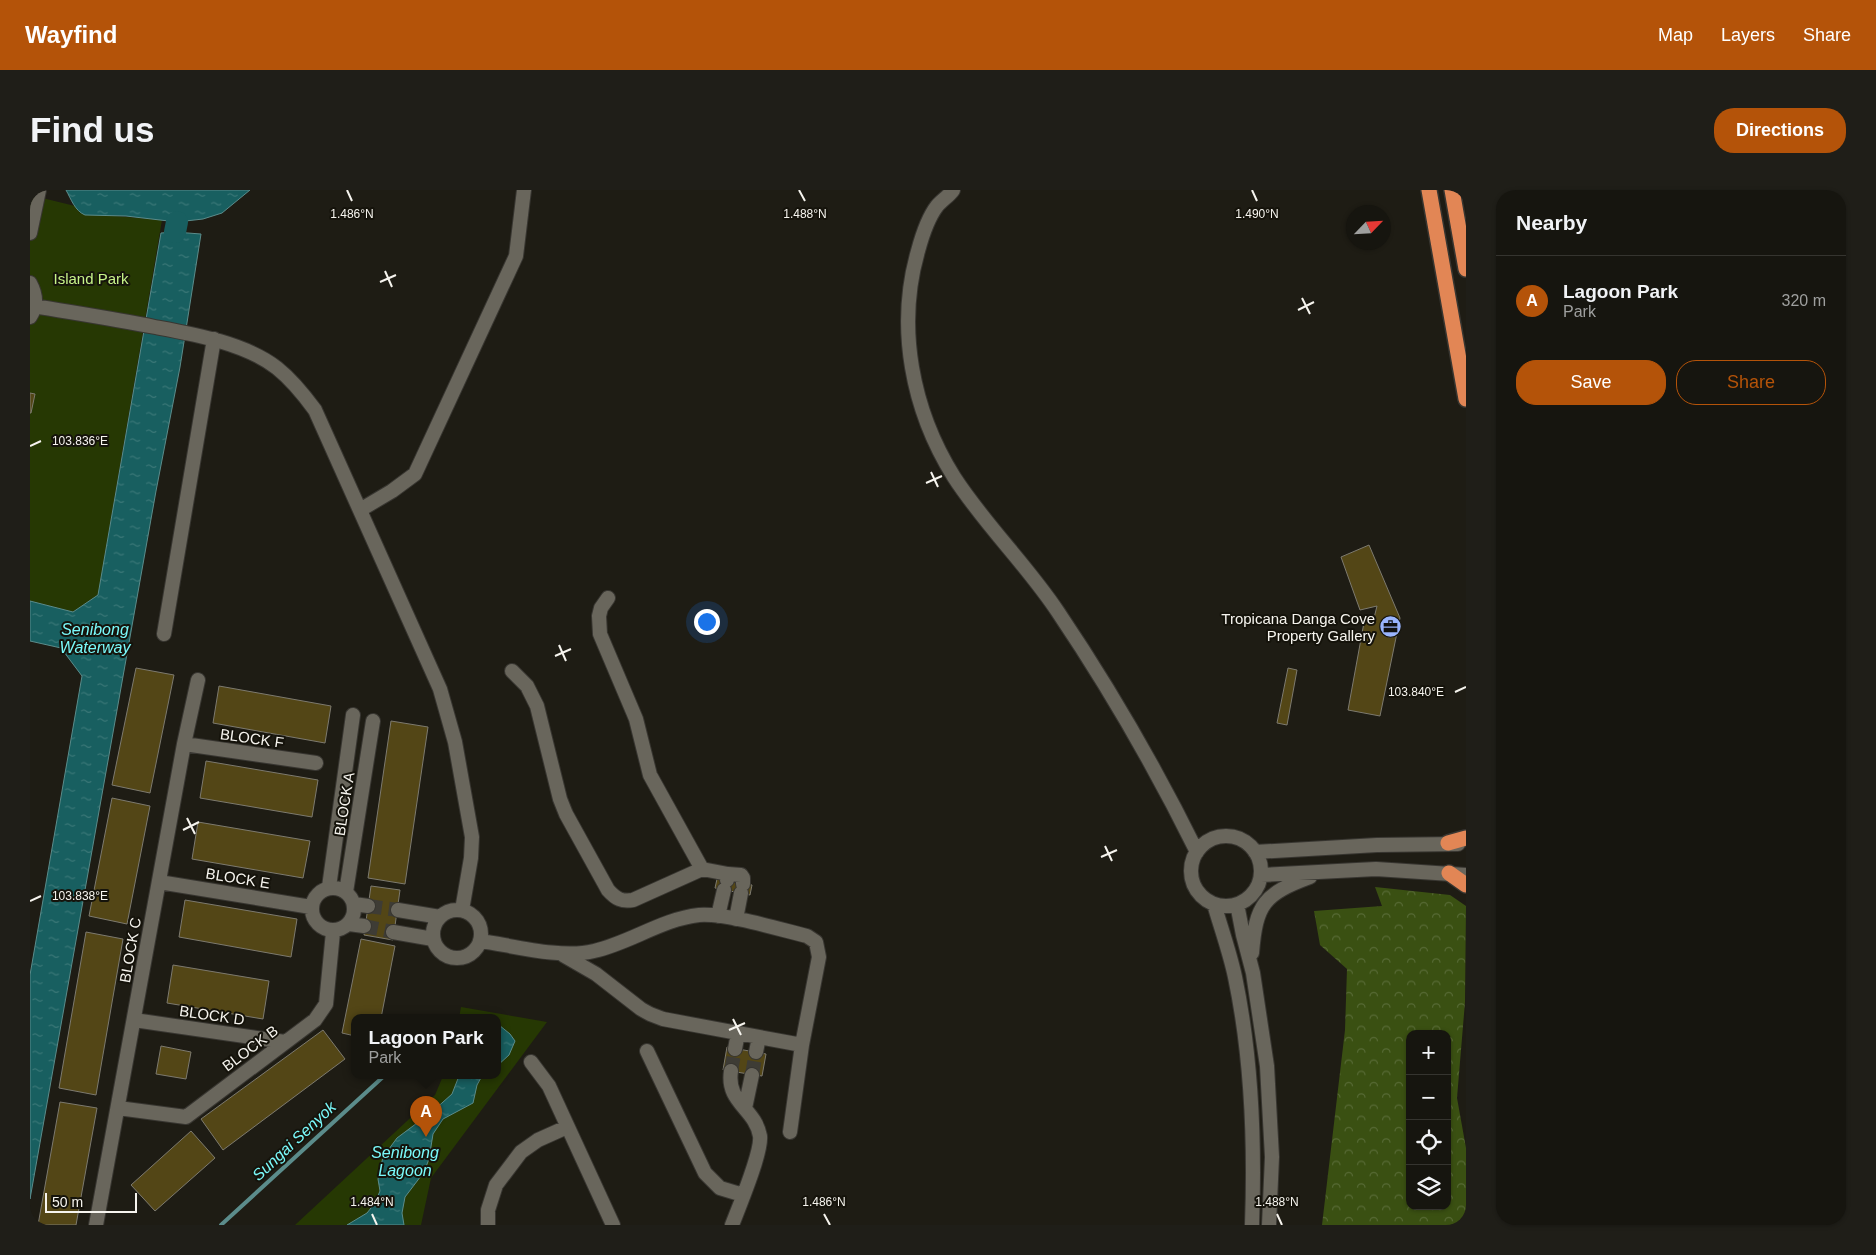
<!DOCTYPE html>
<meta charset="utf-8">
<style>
body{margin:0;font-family:Arial,sans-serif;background:#1f1e18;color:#f1f3f6}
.controls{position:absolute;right:15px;bottom:15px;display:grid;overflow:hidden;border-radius:10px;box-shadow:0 1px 4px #0004}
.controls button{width:45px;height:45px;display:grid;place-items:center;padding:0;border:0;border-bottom:1px solid #35342f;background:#16150f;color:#f1f3f6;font:25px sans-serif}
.compass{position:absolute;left:1316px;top:15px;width:45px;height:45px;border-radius:50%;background:#16150f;box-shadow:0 1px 4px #0004;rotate:65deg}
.scale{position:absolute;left:15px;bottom:12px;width:92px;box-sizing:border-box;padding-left:5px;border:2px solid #f6f4ee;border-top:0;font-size:14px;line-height:18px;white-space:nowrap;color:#f6f4ee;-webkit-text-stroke:4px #15130b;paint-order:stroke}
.you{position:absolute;left:676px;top:431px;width:18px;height:18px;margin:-12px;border:4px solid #fff;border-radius:50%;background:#1a73e8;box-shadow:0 0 0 8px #1a73e833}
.badge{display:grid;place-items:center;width:32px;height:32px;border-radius:50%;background:#b45309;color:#fff;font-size:16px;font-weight:700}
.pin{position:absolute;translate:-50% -41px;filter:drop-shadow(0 1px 2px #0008)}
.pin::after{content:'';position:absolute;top:26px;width:18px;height:15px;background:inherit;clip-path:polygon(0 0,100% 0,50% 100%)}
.popup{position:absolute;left:321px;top:824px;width:150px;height:65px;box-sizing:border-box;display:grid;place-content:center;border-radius:10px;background:#16150f;filter:drop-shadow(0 1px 4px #0005);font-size:16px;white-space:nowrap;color:#9e9f9e}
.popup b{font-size:19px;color:#f1f3f6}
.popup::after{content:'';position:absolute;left:50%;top:100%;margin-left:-10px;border:10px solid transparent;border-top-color:#16150f}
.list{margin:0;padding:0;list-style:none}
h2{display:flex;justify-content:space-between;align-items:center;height:65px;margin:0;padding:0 20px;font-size:21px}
h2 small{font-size:16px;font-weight:400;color:#9e9f9e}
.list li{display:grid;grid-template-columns:32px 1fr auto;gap:15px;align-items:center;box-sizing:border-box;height:90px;padding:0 20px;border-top:1px solid #35342f}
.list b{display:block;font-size:19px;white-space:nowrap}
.list p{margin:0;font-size:16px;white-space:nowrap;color:#9e9f9e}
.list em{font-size:16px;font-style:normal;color:#9e9f9e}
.actions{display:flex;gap:10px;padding:15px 20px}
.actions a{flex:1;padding:11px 0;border:1px solid #b45309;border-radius:20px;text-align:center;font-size:18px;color:#b45309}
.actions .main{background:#b45309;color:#fff}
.icon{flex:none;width:28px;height:28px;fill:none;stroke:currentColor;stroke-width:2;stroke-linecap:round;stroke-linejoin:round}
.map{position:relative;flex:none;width:1436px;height:1035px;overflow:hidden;border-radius:20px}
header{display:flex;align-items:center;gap:30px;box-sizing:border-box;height:70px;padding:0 25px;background:#b45309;color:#fff}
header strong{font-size:24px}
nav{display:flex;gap:28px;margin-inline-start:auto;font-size:18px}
.intro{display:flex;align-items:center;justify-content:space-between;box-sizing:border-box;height:120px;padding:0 30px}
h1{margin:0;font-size:35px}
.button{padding:12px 22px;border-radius:20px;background:#b45309;color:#fff;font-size:18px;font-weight:700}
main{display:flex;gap:30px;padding:0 30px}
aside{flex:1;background:#16150f;border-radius:20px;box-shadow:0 1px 4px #0004}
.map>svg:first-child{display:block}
</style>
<header>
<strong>Wayfind</strong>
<nav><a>Map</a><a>Layers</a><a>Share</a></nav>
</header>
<div class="intro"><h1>Find us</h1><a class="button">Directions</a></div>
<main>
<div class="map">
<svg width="1436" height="1035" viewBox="0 0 1436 1035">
<defs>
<pattern id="forest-crowns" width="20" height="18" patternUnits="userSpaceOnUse" patternTransform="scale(1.25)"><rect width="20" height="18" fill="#3a5012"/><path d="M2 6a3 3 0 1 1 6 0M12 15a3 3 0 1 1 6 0" fill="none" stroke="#576a35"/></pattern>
<pattern id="water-ripples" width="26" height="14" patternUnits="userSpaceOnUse" patternTransform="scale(1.25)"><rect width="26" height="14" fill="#185f60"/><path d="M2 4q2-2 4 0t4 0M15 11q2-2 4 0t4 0" fill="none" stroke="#3a7777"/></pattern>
</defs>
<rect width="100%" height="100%" fill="#1e1c14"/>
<path fill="url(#forest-crowns)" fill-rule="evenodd" d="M 1345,697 L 1420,705 L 1436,716 L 1435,812 L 1427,908 L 1436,958 L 1436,1035 L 1292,1035 L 1315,840 L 1317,779 L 1290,755 L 1284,721 L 1352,716 ZM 1380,844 L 1417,844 L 1417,1016 L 1380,1016 Z"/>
<path fill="#263803" d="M 0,5 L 45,16 L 50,23 L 132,30 L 68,405 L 43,422 L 0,411 Z
M 431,817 L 517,832 L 401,988 L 391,1035 L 265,1035 L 405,905 L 413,886 L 467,886 L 467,828 L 429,828 Z"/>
<path fill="url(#water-ripples)" stroke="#5b8c8b" d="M 36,0 L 220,0 L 192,23 L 173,29 L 147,32 L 96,26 L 55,25 C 45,21 41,9 36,0 Z
M 145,42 L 171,44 L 150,177 L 126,301 L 0,1009 L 0,785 L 52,486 L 31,458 L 0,451 L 0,411 L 43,422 L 68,405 L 131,43 Z
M 467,835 L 469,835 L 480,844 L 485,851 L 479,865 L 467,876 Z
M 429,886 L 452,886 L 447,895 L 443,913 L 413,929 L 403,944 L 399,969 L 394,982 L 375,1007 L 372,1023 L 374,1035 L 317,1035 L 337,1023 L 345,1013 L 350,1001 L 348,989 L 353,967 L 367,948 L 403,921 L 422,904 Z"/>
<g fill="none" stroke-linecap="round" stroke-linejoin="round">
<path stroke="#5b8c8b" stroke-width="4" d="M 191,1035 L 354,886"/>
<path stroke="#185f60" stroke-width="22" d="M 145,42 L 147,32"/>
</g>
<path fill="#534616" stroke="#7d7a6f" d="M 0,203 L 5,204 L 1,223 L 0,223 Z
M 1339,355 L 1370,428 L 1350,526 L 1318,520 L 1335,427 L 1344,428 L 1347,416 L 1330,420 L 1311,367 Z
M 106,478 L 144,485 L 120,603 L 82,595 Z
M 1258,478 L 1267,480 L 1257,535 L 1247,533 Z
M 189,496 L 301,516 L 295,553 L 183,533 Z
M 361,531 L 398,537 L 375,694 L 338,688 Z
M 176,571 L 288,590 L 282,627 L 170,608 Z
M 82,608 L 120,616 L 97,734 L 59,726 Z
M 168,632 L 280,651 L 273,688 L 162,669 Z
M 687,689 L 722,695 L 720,705 L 685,698 Z
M 341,696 L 370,700 L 363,750 L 334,745 Z
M 155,710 L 267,729 L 261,767 L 149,747 Z
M 56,742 L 93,749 L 66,905 L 29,898 Z
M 331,749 L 365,756 L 351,828 L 325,828 L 325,846 L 312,843 Z
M 143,775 L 239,791 L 233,829 L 137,813 Z
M 293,840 L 315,869 L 193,960 L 171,929 Z
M 131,856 L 161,862 L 156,889 L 126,884 Z
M 697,857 L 736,864 L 732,886 L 693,880 Z
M 30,912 L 67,918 L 46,1035 L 8,1035 Z
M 161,941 L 185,968 L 125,1021 L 101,995 Z"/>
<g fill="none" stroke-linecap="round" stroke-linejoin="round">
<path stroke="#3e3c35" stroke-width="14" stroke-dasharray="14 7" stroke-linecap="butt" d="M 338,716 L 368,720
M 334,736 L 363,742
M 701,881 L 705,859
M 722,885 L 726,862"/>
<defs>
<path id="minor" d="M 923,0 C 919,6 912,10 907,16 C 897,29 892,46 888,61 C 866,137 882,220 924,287 C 955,335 997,375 1028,422 C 1080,499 1126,579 1167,662
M 0,43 L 9,0
M 0,93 C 6,104 7,116 0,127
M 4,116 C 45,123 85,129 125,137 C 163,144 215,153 247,178 C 262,190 274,205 285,220 L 410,499 L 425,552 L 442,647 L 441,668 L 432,720
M 330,320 L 362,301 L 385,284 L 486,66 L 494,0
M 578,408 L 571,418 L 569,426 L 570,444 L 606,529 L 620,585 L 672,679
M 134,444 L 184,149
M 482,481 L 497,496 L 507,516 L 530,609 L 536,624 L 578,700 C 586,709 592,712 603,710 L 672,679 L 698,684
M 154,554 L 286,573
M1161 681a35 35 0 1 1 70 0a35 35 0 1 1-70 0Z
M 1225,662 L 1347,655 L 1428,654
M 1231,685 L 1346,679 L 1436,685
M 697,690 L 698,684 L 711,685 L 713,688 L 713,694
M 129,692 L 281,717
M 299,697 L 323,525
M282 719a21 21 0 1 1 42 0a21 21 0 1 1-42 0Z
M 316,702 L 343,531
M 324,714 L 338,716
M 1184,714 C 1191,738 1200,763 1205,787 C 1222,868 1225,953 1222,1035
M 1207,714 L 1213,745 L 1223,783 L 1237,876 L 1242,967 L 1239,1035
M403 744a24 24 0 1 1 48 0a24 24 0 1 1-48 0Z
M 368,720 L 410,727
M 688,726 L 694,700
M 706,729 L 711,703
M 319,734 L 334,736
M 363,742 L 403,749
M 451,751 C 484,756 532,769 564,761 C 600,753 632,729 669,725 C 697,723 748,739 777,746 L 786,752 L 789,767 L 772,855 L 760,942
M 1222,763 C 1226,714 1234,704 1280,687
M 533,765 L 566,784 L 611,819 L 620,824 L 633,829 L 772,855
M 104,830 L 255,852
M 705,859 L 708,843
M 617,861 L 675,983 L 690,998 L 713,1005
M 726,862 L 729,847
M 501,872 L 519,896 L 583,1035
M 701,881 C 696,913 725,918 730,946 C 732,962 709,1017 702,1035
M 88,918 L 156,927 L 285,830 L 296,814 L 303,742
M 715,918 L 722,885
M 66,1035 L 154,554 L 168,490
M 458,1035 L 458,1020 L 466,995 L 491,962 L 508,950 L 537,937"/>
<path id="highway" d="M 1399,0 L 1436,209
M 1422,0 L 1436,79
M 1418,653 L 1436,648
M 1419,683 L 1436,695"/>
</defs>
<use href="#minor" stroke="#383631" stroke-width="16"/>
<use href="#highway" stroke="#383631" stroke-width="18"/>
<use href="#minor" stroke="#69665c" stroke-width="14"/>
<use href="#highway" stroke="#e28655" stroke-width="15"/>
</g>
<path fill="none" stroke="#f6f4ee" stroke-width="2" d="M 317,0 L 322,11M 769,0 L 775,11M 1222,0 L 1227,11M 355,81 L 362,97M 350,92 L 366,85M 1272,108 L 1280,124M 1268,120 L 1284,112M 0,256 L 11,251M 901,282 L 908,297M 896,293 L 912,286M 529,455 L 536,471M 525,466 L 541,459M 1425,502 L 1436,497M 157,628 L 165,644M 153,640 L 169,632M 1075,656 L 1082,671M 1071,667 L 1087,660M 0,711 L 11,706M 703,829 L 711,845M 699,840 L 715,833M 342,1024 L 347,1035M 794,1024 L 800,1035M 1247,1024 L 1252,1035"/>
<defs>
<symbol id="office-disc" viewBox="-11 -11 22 22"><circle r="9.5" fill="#9ab5fd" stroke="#15130b"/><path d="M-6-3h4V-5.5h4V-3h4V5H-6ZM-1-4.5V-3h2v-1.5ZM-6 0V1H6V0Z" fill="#111"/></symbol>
</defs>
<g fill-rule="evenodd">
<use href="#office-disc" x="1348" y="424" width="25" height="25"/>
</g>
<g text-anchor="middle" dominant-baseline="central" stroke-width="4" stroke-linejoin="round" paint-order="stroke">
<g font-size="15" fill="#c7f389" stroke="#15130b">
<text x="61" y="88">Island Park</text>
</g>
<g font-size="15" fill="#f6f4ee" stroke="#15130b" text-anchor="end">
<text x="1345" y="428">Tropicana Danga Cove<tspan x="1345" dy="17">Property Gallery</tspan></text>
</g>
<g font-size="15" fill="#f6f4ee" stroke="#15130b">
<text transform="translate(222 548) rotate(8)">BLOCK F</text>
<text transform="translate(314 614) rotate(-81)">BLOCK A</text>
<text transform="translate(208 688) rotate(9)">BLOCK E</text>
<text transform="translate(100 760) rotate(-80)">BLOCK C</text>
<text transform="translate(182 825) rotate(8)">BLOCK D</text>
<text transform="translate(220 858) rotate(-37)">BLOCK B</text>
</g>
<g font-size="16" font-style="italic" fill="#7afafb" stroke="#15130b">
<text x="65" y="439">Senibong<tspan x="65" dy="18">Waterway</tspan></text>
<text transform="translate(264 951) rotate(-43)">Sungai Senyok</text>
<text x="375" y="962">Senibong<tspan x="375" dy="18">Lagoon</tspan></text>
</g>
</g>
<g font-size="12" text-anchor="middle" fill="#f6f4ee" stroke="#15130b" stroke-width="4" stroke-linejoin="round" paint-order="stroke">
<text x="322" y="28">1.486°N</text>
<text x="775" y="28">1.488°N</text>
<text x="1227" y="28">1.490°N</text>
<text x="50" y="255">103.836°E</text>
<text x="1386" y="506">103.840°E</text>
<text x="50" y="710">103.838°E</text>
<text x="794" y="1016">1.486°N</text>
<text x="1247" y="1016">1.488°N</text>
<text x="342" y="1016">1.484°N</text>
</g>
</svg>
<div class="controls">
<button>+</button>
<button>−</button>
<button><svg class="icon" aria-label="locate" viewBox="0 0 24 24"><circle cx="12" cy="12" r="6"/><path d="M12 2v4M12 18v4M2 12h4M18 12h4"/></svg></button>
<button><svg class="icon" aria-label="layers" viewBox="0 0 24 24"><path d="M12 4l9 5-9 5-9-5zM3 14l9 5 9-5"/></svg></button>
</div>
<svg class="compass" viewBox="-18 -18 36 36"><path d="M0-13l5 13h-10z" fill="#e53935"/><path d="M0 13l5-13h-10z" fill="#9e9f9e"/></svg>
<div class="scale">50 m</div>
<div class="you"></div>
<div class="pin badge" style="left:396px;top:947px">A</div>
<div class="popup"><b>Lagoon Park</b>Park</div>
</div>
<aside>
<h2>Nearby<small></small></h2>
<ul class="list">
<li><span class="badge">A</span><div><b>Lagoon Park</b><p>Park</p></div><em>320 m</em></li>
</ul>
<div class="actions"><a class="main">Save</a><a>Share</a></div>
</aside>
</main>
